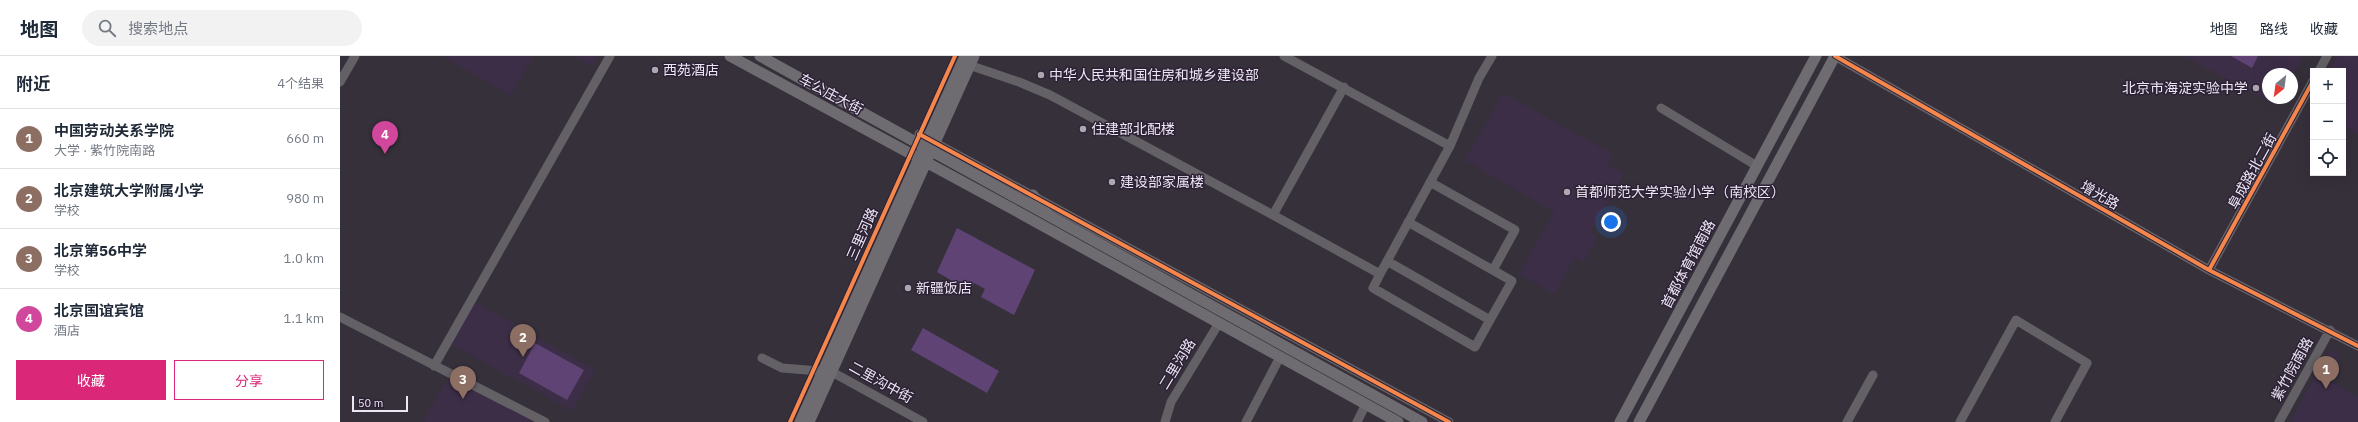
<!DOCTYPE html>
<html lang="zh">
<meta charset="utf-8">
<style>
body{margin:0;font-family:"IBM Plex Sans","Noto Sans SC",sans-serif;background:#f2f2f3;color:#1f2937}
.controls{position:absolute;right:12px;top:12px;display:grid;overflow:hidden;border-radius:0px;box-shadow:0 4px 16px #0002}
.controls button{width:36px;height:36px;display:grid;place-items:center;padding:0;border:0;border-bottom:1px solid #e0e1e3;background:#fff;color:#1f2937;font:20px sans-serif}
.compass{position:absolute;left:1922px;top:12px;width:36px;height:36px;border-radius:50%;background:#fff;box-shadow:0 4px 16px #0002;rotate:209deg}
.scale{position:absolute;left:12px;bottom:10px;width:56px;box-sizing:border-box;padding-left:4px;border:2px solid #ede6f4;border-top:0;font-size:11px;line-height:14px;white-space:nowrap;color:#ede6f4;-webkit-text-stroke:3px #2c2135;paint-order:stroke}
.you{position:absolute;left:1271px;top:166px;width:14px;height:14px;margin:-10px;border:3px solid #fff;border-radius:50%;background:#1a73e8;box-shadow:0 0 0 6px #1a73e833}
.badge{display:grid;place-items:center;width:26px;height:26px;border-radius:50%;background:#db2777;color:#fff;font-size:13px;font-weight:700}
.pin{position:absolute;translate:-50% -33px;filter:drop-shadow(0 1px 2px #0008)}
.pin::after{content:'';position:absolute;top:21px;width:14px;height:12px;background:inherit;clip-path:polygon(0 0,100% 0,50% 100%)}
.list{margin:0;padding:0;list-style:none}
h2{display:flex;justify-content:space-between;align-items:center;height:52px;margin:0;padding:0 16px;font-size:17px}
h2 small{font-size:13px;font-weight:400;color:#747a83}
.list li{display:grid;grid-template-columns:26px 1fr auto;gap:12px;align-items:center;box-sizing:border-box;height:60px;padding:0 16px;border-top:1px solid #e0e1e3}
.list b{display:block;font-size:15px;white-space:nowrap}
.list p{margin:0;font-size:13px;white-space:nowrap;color:#747a83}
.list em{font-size:13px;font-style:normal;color:#747a83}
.actions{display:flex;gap:8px;padding:12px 16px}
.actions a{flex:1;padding:9px 0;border:1px solid #db2777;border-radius:0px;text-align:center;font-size:14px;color:#db2777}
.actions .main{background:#db2777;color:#fff}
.icon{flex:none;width:22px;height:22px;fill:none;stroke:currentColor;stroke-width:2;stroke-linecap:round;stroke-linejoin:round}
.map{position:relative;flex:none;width:2018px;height:366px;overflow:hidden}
header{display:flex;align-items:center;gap:24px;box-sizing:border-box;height:56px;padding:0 20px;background:#fff;border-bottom:1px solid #e0e1e3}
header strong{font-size:19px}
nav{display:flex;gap:22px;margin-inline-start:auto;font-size:14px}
.search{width:280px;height:36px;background:#f2f2f3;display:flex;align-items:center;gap:10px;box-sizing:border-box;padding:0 14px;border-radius:22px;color:#747a83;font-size:15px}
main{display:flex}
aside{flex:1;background:#fff}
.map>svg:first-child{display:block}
</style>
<header>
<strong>地图</strong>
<div class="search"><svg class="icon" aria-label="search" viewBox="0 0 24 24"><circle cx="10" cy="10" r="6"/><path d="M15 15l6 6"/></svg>搜索地点</div>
<nav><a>地图</a><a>路线</a><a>收藏</a></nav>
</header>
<main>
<aside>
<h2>附近<small>4个结果</small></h2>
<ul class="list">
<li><span class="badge" style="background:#8d6e63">1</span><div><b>中国劳动关系学院</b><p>大学 · 紫竹院南路</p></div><em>660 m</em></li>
<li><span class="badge" style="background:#8d6e63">2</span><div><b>北京建筑大学附属小学</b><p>学校</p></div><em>980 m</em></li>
<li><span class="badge" style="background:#8d6e63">3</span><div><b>北京第56中学</b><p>学校</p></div><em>1.0 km</em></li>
<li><span class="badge" style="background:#d1479c">4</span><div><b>北京国谊宾馆</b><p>酒店</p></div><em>1.1 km</em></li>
</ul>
<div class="actions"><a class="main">收藏</a><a>分享</a></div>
</aside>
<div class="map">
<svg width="2018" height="366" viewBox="0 0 2018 366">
<rect width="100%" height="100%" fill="#36303b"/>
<path fill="#3c2e47" d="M 102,0 L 193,0 L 171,40 Z
M 234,0 L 258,0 L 253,10 Z
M 1844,0 L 1963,0 L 1952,21 L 1952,18 L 1928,18 L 1928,42 L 1942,42 L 1937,50 Z
M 1997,0 L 2018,0 L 2018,78 L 2003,69 L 2003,15 L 1989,15 Z
M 1163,37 L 1273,98 L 1267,108 L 1284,117 L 1250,176 L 1258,181 L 1244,206 L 1235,201 L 1214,238 L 1179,218 L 1214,156 L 1125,104 Z
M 135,246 L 255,314 L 232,355 L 111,288 Z
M 1990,294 L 2000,300 L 1989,324 L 2018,341 L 2018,366 L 1950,366 Z
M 108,322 L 191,364 L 190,366 L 83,366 Z"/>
<path fill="#5e4374" d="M 1891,0 L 1918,0 L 1912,12 Z
M 617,172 L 695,214 L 674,259 L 641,241 L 645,233 L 634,227 L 629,235 L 597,216 Z
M 583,272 L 659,315 L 647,337 L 571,294 Z
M 195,287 L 244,314 L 227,344 L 179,317 Z"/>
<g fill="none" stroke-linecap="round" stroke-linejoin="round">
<path stroke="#646166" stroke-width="9" d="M 944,0 L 1110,90
M 1495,0 L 1869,214 L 2018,290
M 623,7 L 679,26 L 710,39 L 933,159 L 1004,31
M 1979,15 L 1987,0
M 0,26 L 15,0
M 1321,52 L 1417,110
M 579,78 L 1109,366
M 1090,126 L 1175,174 L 1153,214
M 933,159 L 1040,218 L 1110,90 L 1139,22 L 1152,0
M 1068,166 L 1172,225 L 1150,264
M 1869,214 L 1973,25
M 1040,218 L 1033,232 L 1135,291 L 1150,264 L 1047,205
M 0,261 L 205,366
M 422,302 L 442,312 L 492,316 L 583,366
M 94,310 L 270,0
M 825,366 L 831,346 L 879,267
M 906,366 L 940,301
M 1017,366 L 1026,348
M 1507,366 L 1533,319
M 1620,366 L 1676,264 L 1747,307 L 1715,366
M 1939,366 L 1990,274"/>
<path stroke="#6e6b71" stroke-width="11" d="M 390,0 L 678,156 L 1058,366
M 420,0 L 1082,366
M 693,139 L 706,156
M 460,366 L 625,0
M 469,366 L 634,0
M 1280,366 L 1476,0
M 1299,366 L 1495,0"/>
<defs>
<path id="cycleway" d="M 1495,0 L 1869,214 L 2018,290
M 579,78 L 1109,366
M 1869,214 L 1973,25
M 450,366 L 615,0"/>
</defs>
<use href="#cycleway" stroke="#2c2135" stroke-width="6"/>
<use href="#cycleway" stroke="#f5874c" stroke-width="4"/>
</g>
<g fill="#ada6b3" stroke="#2c2135" stroke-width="1.5">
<circle cx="315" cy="14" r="4"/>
<circle cx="701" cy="19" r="4"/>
<circle cx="1916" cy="32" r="4"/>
<circle cx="743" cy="73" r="4"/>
<circle cx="772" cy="126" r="4"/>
<circle cx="1227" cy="136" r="4"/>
<circle cx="568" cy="232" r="4"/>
</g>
<g text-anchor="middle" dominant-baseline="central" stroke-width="3" stroke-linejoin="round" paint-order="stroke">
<g font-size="14" fill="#ede6f4" stroke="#2c2135" text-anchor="start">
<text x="323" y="14">西苑酒店</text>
<text x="709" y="19">中华人民共和国住房和城乡建设部</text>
<text x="1908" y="32" text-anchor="end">北京市海淀实验中学</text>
<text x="751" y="73">住建部北配楼</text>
<text x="780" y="126">建设部家属楼</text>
<text x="1235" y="136">首都师范大学实验小学（南校区）</text>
<text x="576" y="232">新疆饭店</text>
</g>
<g font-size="14" fill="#ede6f4" stroke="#2c2135">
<text transform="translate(491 38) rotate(28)">车公庄大街</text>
<text transform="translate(1912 115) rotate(-61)">阜成路北二街</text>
<text transform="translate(1760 139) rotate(30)">增光路</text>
<text transform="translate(522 178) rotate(-66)">三里河路</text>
<text transform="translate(1348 208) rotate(-62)">首都体育馆南路</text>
<text transform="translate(837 308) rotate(-59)">二里沟路</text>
<text transform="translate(1952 313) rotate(-61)">紫竹院南路</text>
<text transform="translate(541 326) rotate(29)">二里沟中街</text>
</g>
</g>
</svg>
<div class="controls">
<button>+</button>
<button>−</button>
<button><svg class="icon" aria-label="locate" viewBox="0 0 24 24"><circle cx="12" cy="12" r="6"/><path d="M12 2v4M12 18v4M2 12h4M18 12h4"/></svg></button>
</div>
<svg class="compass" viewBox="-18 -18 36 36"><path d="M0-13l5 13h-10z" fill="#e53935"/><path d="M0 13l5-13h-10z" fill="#747a83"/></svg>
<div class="scale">50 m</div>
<div class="you"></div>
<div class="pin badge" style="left:1986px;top:333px;background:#8d6e63">1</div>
<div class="pin badge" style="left:183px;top:301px;background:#8d6e63">2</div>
<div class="pin badge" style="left:123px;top:343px;background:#8d6e63">3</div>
<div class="pin badge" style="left:45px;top:98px;background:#d1479c">4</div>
</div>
</main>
